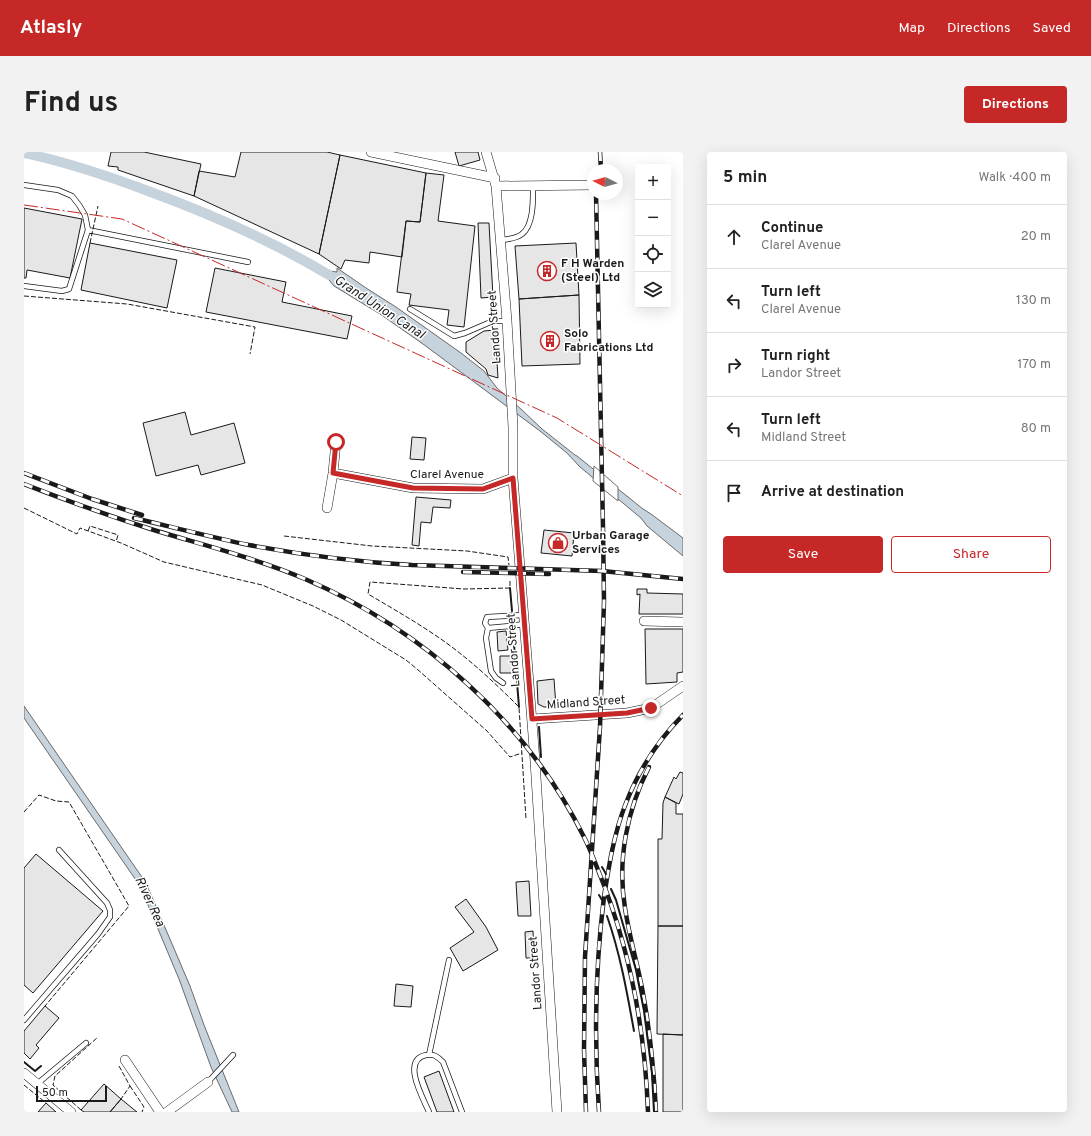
<!DOCTYPE html>
<meta charset="utf-8">
<style>
body{margin:0;font-family:Overpass,sans-serif;background:#f2f2f2;color:#222}
.controls{position:absolute;right:12px;top:12px;display:grid;overflow:hidden;border-radius:4px;box-shadow:0 4px 16px #0002}
.controls button{width:36px;height:36px;display:grid;place-items:center;padding:0;border:0;border-bottom:1px solid #e0e0e0;background:#fff;color:#222;font:20px sans-serif}
.compass{position:absolute;left:563px;top:12px;width:36px;height:36px;border-radius:50%;background:#fff;box-shadow:0 4px 16px #0002;rotate:276deg}
.scale{position:absolute;left:12px;bottom:10px;width:71px;box-sizing:border-box;padding-left:4px;border:2px solid #1a1a1a;border-top:0;font-size:11px;line-height:14px;white-space:nowrap;color:#1a1a1a;-webkit-text-stroke:3px #fff;paint-order:stroke}
.stop{position:absolute;width:12px;height:12px;margin:-9px;border:3px solid #c62828;border-radius:50%;background:#fff}
.stop.end{background:#c62828;border-color:#fff;box-shadow:0 1px 4px #0008}
.list{margin:0;padding:0;list-style:none}
h2{display:flex;justify-content:space-between;align-items:center;height:52px;margin:0;padding:0 16px;font-size:17px}
h2 small{font-size:13px;font-weight:400;color:#767676}
.list li{display:grid;grid-template-columns:26px 1fr auto;gap:12px;align-items:center;box-sizing:border-box;height:64px;padding:0 16px;border-top:1px solid #e0e0e0}
.list b{display:block;font-size:15px;white-space:nowrap}
.list p{margin:0;font-size:13px;white-space:nowrap;color:#767676}
.list em{font-size:13px;font-style:normal;color:#767676}
.actions{display:flex;gap:8px;padding:12px 16px}
.actions a{flex:1;padding:9px 0;border:1px solid #c62828;border-radius:4px;text-align:center;font-size:14px;color:#c62828}
.actions .main{background:#c62828;color:#fff}
.icon{flex:none;width:22px;height:22px;fill:none;stroke:currentColor;stroke-width:2;stroke-linecap:round;stroke-linejoin:round}
.map{position:relative;flex:none;width:659px;height:960px;overflow:hidden;border-radius:4px}
header{display:flex;align-items:center;gap:24px;box-sizing:border-box;height:56px;padding:0 20px;background:#c62828;color:#fff}
header strong{font-size:19px}
nav{display:flex;gap:22px;margin-inline-start:auto;font-size:14px}
.intro{display:flex;align-items:center;justify-content:space-between;box-sizing:border-box;height:96px;padding:0 24px}
h1{margin:0;font-size:28px}
.button{padding:10px 18px;border-radius:4px;background:#c62828;color:#fff;font-size:14px;font-weight:700}
main{display:flex;gap:24px;padding:0 24px}
aside{flex:1;background:#fff;border-radius:4px;box-shadow:0 4px 16px #0002}
.map>svg:first-child{display:block}
</style>
<header>
<strong>Atlasly</strong>
<nav><a>Map</a><a>Directions</a><a>Saved</a></nav>
</header>
<div class="intro"><h1>Find us</h1><a class="button">Directions</a></div>
<main>
<div class="map">
<svg width="659" height="960" viewBox="0 0 659 960">
<rect width="100%" height="100%" fill="#fff"/>
<path fill="#c6d2dc" stroke="#6a6a6a" d="M 296,115 L 305,119 L 313,120 L 313,116 L 342,136 L 372,155 L 437,201 L 460,219 L 473,236 L 498,258 L 518,277 L 551,303 L 553,304 L 619,357 L 627,362 L 659,386 L 659,404 L 623,374 L 617,366 L 594,347 L 555,314 L 543,301 L 516,279 L 399,192 L 356,162 L 310,134 L 300,122 L 294,119 Z
M 0,554 L 122,731 L 166,834 L 180,873 L 215,960 L 208,960 L 187,915 L 155,827 L 116,734 L 0,566 Z"/>
<path fill="#fff" stroke="#6a6a6a" d="M 570,314 L 594,335 L 594,349 L 569,329 Z"/>
<g fill="none" stroke-linecap="round" stroke-linejoin="round">
<path stroke="#c6d2dc" stroke-width="10" d="M 0,1 C 42,10 84,24 124,39 C 187,62 248,89 305,123"/>
</g>
<path fill="#e6e6e6" stroke="#1a1a1a" d="M 87,0 L 120,0 L 177,12 L 170,44 L 94,18 L 94,15 L 84,14 Z
M 217,0 L 303,0 L 316,3 L 295,102 L 170,44 L 175,19 L 211,25 Z
M 431,0 L 454,0 L 456,8 L 435,14 Z
M 316,3 L 402,21 L 396,70 L 382,69 L 378,105 L 346,100 L 345,111 L 321,108 L 317,117 L 295,102 Z
M 402,21 L 420,23 L 414,69 L 451,74 L 440,175 L 423,173 L 425,158 L 385,153 L 387,142 L 373,140 L 382,69 L 396,70 Z
M 0,56 L 58,67 L 46,126 L 3,118 L 2,126 L 0,126 Z
M 454,71 L 465,71 L 469,145 L 457,146 Z
M 66,91 L 153,108 L 143,156 L 57,138 Z
M 552,91 L 555,143 L 495,147 L 491,94 Z
M 191,116 L 262,130 L 258,150 L 328,164 L 323,187 L 182,160 Z
M 555,143 L 556,212 L 498,214 L 495,147 Z
M 471,178 L 474,226 L 464,223 L 462,217 L 442,200 L 442,190 L 460,179 Z
M 161,260 L 167,283 L 210,271 L 221,311 L 177,323 L 174,313 L 132,324 L 119,271 Z
M 388,285 L 402,286 L 400,308 L 386,307 Z
M 392,345 L 427,348 L 426,356 L 409,355 L 407,371 L 397,370 L 395,394 L 388,393 Z
M 520,378 L 550,381 L 548,404 L 517,401 Z
M 613,437 L 623,437 L 623,441 L 659,442 L 659,462 L 615,462 L 616,442 L 613,443 Z
M 621,477 L 659,477 L 659,520 L 653,521 L 653,530 L 622,532 Z
M 482,479 L 484,498 L 474,499 L 473,480 Z
M 476,504 L 489,504 L 490,521 L 476,521 Z
M 530,527 L 532,555 L 520,555 L 514,552 L 513,529 Z
M 656,620 L 659,621 L 659,642 L 655,652 L 641,645 L 650,625 L 652,627 Z
M 641,645 L 652,651 L 652,662 L 659,662 L 659,774 L 634,774 L 634,687 L 638,687 L 639,651 Z
M 12,702 L 79,759 L 9,841 L 0,833 L 0,716 Z
M 505,729 L 507,764 L 494,764 L 492,730 Z
M 442,747 L 462,775 L 474,798 L 439,819 L 426,796 L 450,780 L 431,755 Z
M 634,774 L 659,774 L 659,883 L 633,882 Z
M 509,779 L 510,806 L 502,806 L 501,780 Z
M 372,832 L 389,834 L 387,855 L 370,854 Z
M 21,854 L 35,866 L 12,893 L 15,896 L 6,907 L 0,901 L 0,879 Z
M 639,882 L 659,883 L 659,960 L 639,960 Z
M 415,919 L 430,960 L 413,960 L 400,925 Z
M 80,932 L 97,947 L 86,960 L 60,960 L 57,958 Z
M 97,947 L 113,960 L 86,960 Z
M 22,951 L 32,960 L 14,960 Z"/>
<g fill="none" stroke-linecap="round" stroke-linejoin="round">
<defs>
<path id="service" d="M 0,33 L 34,38 L 48,44 L 55,53 L 61,63 L 64,78 L 45,137 L 38,139 L 0,134
M 64,78 L 224,110
M 477,88 C 484,87 492,87 498,82 C 510,73 509,47 509,34
M 386,157 L 430,184 L 441,181 L 469,169 L 483,169
M 500,463 L 463,465 L 461,471 L 464,476 L 486,474 L 500,472
M 464,476 L 462,486 L 467,519 L 472,526 L 479,531
M 0,868 L 74,782 L 86,765 L 86,758 L 83,751 L 35,698
M 405,903 L 425,808
M 184,930 L 209,903
M 13,932 L 62,891
M 405,960 C 399,946 377,908 402,903 C 409,901 414,905 419,910 L 438,960"/>
<path id="minor" d="M 347,0 L 471,26
M 462,0 L 472,34 L 483,169 L 489,275 L 489,326 L 511,609 L 533,960
M 472,34 L 569,33
M 309,321 L 389,336 L 459,337 L 489,326
M 303,356 L 309,321 L 312,290
M 620,469 L 659,470
M 508,567 L 603,561 L 627,556 L 659,534
M 101,908 L 136,960
M 0,921 L 47,960
M 143,960 L 184,930"/>
</defs>
<use href="#service" stroke="#1a1a1a" stroke-width="6"/>
<use href="#minor" stroke="#1a1a1a" stroke-width="10"/>
<use href="#service" stroke="#fff" stroke-width="4.5"/>
<use href="#minor" stroke="#fff" stroke-width="9"/>
<defs>
<path id="rail" d="M 576,0 L 577,18
M 0,321 L 68,347 L 118,363
M 0,332 C 44,349 88,365 133,379 C 183,394 234,407 281,427 C 400,478 504,571 561,687 C 566,697 570,708 574,718 C 606,796 621,877 624,960
M 110,366 C 148,375 187,385 225,393 C 279,403 333,410 388,413 L 578,419 L 659,427
M 439,420 L 525,422
M 625,615 C 603,658 593,708 601,756 C 605,783 613,810 618,836 C 626,878 630,918 632,960
M 562,960 L 560,898 L 561,805 L 576,575 L 580,449 L 579,375 L 572,42
M 575,960 C 570,888 571,817 580,745 C 585,713 590,681 602,651 C 615,618 634,588 659,563"/>
</defs>
<use href="#rail" stroke="#1a1a1a" stroke-width="4.5"/>
<use href="#rail" stroke="#fff" stroke-width="3" stroke-dasharray="9" stroke-linecap="butt"/>
<path stroke="#1a1a1a" stroke-width="1" stroke-dasharray="5 2" stroke-linecap="butt" d="M 66,91 L 74,54
M 0,144 L 103,152 L 231,175 L 226,202
M 469,145 L 470,160 L 468,160 L 469,178
M 0,356 L 53,382 L 56,376 L 97,391 L 140,410 L 238,433 L 289,454 L 317,468 L 382,508 L 393,517 L 463,579 L 486,605 L 498,601
M 64,379 L 66,374 L 94,383 L 92,390
M 260,384 L 348,394 L 443,399 L 484,405 L 485,413
M 486,429 L 486,436 L 440,437 L 346,430 L 344,442 C 366,455 387,467 408,481 C 440,502 468,528 495,555 L 502,667
M 0,660 L 15,643 L 32,649 L 45,650 L 105,754 L 21,854
M 95,914 L 106,934 L 97,947
M 0,933 L 22,951
M 106,934 L 120,955 L 118,960
M 57,958 L 29,933 L 31,924 L 74,885"/>
<path stroke="#1a1a1a" stroke-width="2" d="M 486,436 L 488,459
M 489,480 L 495,555
M 515,575 L 517,605
M 578,715 L 582,722
M 587,737 L 592,748 L 612,818 L 620,859 L 628,921 L 630,960
M 575,743 L 578,748
M 583,764 C 596,801 603,840 610,879
M 0,910 L 11,919 L 17,914"/>
<path stroke="#c62828" stroke-width="1" stroke-dasharray="14 3 2 3" stroke-linecap="butt" d="M 0,53 L 98,67 L 533,266 L 659,344"/>
</g>
<g fill="none" stroke-linecap="round" stroke-linejoin="round">
<path stroke="#c62828" stroke-width="5" d="M 312,290 L 309,321 L 389,336 L 459,337 L 489,326 L 508,567 L 603,561 L 627,556"/>
</g>
<defs>
<symbol id="building-ring" viewBox="-11 -11 22 22"><circle r="9.5" fill="#fff" stroke="#c62828" stroke-width="1.5"/><path d="M-4-6H4V6H1V3H-1V6H-4ZM-2.5-4.3h1.7v1.8h-1.7ZM.8-4.3h1.7v1.8H.8ZM-2.5-1h1.7V.8h-1.7ZM.8-1h1.7V.8H.8Z" fill="#c62828"/></symbol>
<symbol id="shop-ring" viewBox="-11 -11 22 22"><circle r="9.5" fill="#fff" stroke="#c62828" stroke-width="1.5"/><path d="M-5-2.5h2.3a2.7 3.5 0 0 1 5.4 0H5L5.5 6h-11ZM-1.5-2.5h3a1.5 2.3 0 0 0-3 0Z" fill="#c62828"/></symbol>
</defs>
<g fill-rule="evenodd">
<use href="#building-ring" x="512" y="108" width="22" height="22"/>
<use href="#building-ring" x="515" y="178" width="22" height="22"/>
<use href="#shop-ring" x="523" y="380" width="22" height="22"/>
</g>
<g text-anchor="middle" dominant-baseline="central" stroke-width="3" stroke-linejoin="round" paint-order="stroke">
<g font-size="12" font-weight="bold" fill="#1a1a1a" stroke="#fff" text-anchor="start">
<text x="537" y="112">F H Warden<tspan x="537" dy="14">(Steel) Ltd</tspan></text>
<text x="540" y="182">Solo<tspan x="540" dy="14">Fabrications Ltd</tspan></text>
<text x="548" y="384">Urban Garage<tspan x="548" dy="14">Services</tspan></text>
</g>
<g font-size="12" fill="#1a1a1a" stroke="#fff">
<text transform="translate(471 175) rotate(-94)">Landor Street</text>
<text x="423" y="323">Clarel Avenue</text>
<text transform="translate(490 498) rotate(-94)">Landor Street</text>
<text transform="translate(562 551) rotate(-4)">Midland Street</text>
<text transform="translate(512 821) rotate(-94)">Landor Street</text>
</g>
<g font-size="13" font-style="italic" fill="#1a1a1a" stroke="#fff">
<text transform="translate(355 156) rotate(33)">Grand Union Canal</text>
<text transform="translate(125 750) rotate(65)">River Rea</text>
</g>
</g>
</svg>
<div class="controls">
<button>+</button>
<button>−</button>
<button><svg class="icon" aria-label="locate" viewBox="0 0 24 24"><circle cx="12" cy="12" r="6"/><path d="M12 2v4M12 18v4M2 12h4M18 12h4"/></svg></button>
<button><svg class="icon" aria-label="layers" viewBox="0 0 24 24"><path d="M12 4l9 5-9 5-9-5zM3 14l9 5 9-5"/></svg></button>
</div>
<svg class="compass" viewBox="-18 -18 36 36"><path d="M0-13l5 13h-10z" fill="#e53935"/><path d="M0 13l5-13h-10z" fill="#767676"/></svg>
<div class="scale">50 m</div>
<div class="stop" style="left:312px;top:290px"></div>
<div class="stop end" style="left:627px;top:556px"></div>
</div>
<aside>
<h2>5 min<small>Walk · 400 m</small></h2>
<ul class="list">
<li><svg class="icon" aria-label="ahead" viewBox="0 0 24 24"><path d="M12 20V5M6 11l6-6 6 6"/></svg><div><b>Continue</b><p>Clarel Avenue</p></div><em>20 m</em></li>
<li><svg class="icon" aria-label="left" viewBox="0 0 24 24"><path d="M17 20v-9H6M10 6l-5 5 5 5"/></svg><div><b>Turn left</b><p>Clarel Avenue</p></div><em>130 m</em></li>
<li><svg class="icon" aria-label="right" viewBox="0 0 24 24"><path d="M7 20v-9h11M14 6l5 5-5 5"/></svg><div><b>Turn right</b><p>Landor Street</p></div><em>170 m</em></li>
<li><svg class="icon" aria-label="left" viewBox="0 0 24 24"><path d="M17 20v-9H6M10 6l-5 5 5 5"/></svg><div><b>Turn left</b><p>Midland Street</p></div><em>80 m</em></li>
<li><svg class="icon" aria-label="arrive" viewBox="0 0 24 24"><path d="M6 21V4h12l-3 4 3 4H6"/></svg><div><b>Arrive at destination</b></div></li>
</ul>
<div class="actions"><a class="main">Save</a><a>Share</a></div>
</aside>
</main>
